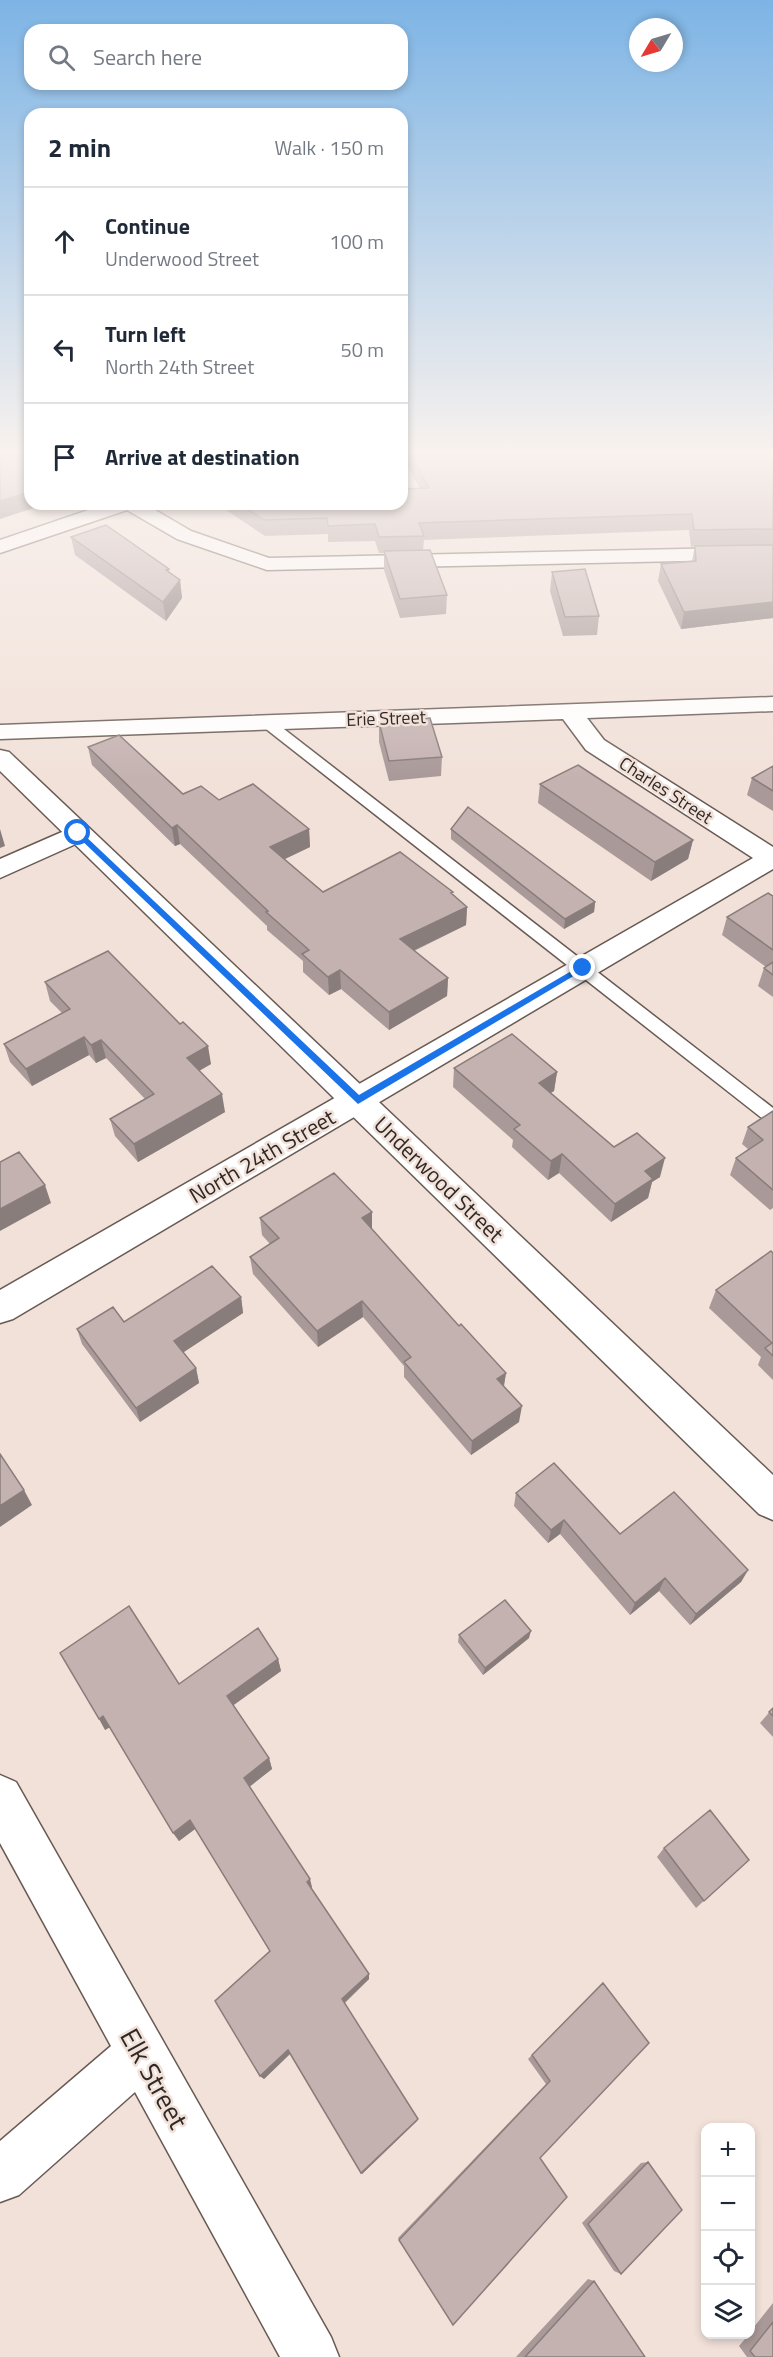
<!DOCTYPE html>
<meta charset="utf-8">
<style>
body{margin:0;font-family:"Titillium Web",sans-serif;background:#f6f6f7;color:#1f2937}
.controls{position:absolute;right:18px;bottom:18px;display:grid;overflow:hidden;border-radius:12px;box-shadow:0 3px 9px #0003}
.controls button{width:54px;height:54px;display:grid;place-items:center;padding:0;border:0;border-bottom:2px solid #e0e1e3;background:#fff;color:#1f2937;font:30px sans-serif}
.compass{position:absolute;left:629px;top:18px;width:54px;height:54px;border-radius:50%;background:#fff;box-shadow:0 3px 9px #0003;rotate:232deg}
.stop{position:absolute;width:18px;height:18px;margin:-14px;border:4px solid #1a73e8;border-radius:50%;background:#fff}
.stop.end{background:#1a73e8;border-color:#fff;box-shadow:0 2px 6px #0008}
.list{margin:0;padding:0;list-style:none}
h2{display:flex;justify-content:space-between;align-items:center;height:78px;margin:0;padding:0 24px;font-size:26px}
h2 small{font-size:20px;font-weight:400;color:#747a83}
.list li{display:grid;grid-template-columns:39px 1fr auto;gap:18px;align-items:center;box-sizing:border-box;height:108px;padding:0 24px;border-top:2px solid #e0e1e3}
.list b{display:block;font-size:22px;white-space:nowrap}
.list p{margin:0;font-size:20px;white-space:nowrap;color:#747a83}
.list em{font-size:20px;font-style:normal;color:#747a83}
.icon{flex:none;width:33px;height:33px;fill:none;stroke:currentColor;stroke-width:2;stroke-linecap:round;stroke-linejoin:round}
.map{position:relative;flex:none;width:773px;height:2357px;overflow:hidden}
.search{position:absolute;background:#fff;box-shadow:0 3px 9px #0003;left:24px;top:24px;width:384px;height:66px;display:flex;align-items:center;gap:15px;box-sizing:border-box;padding:0 21px;border-radius:18px;color:#747a83;font-size:22px}
.panel{position:absolute;background:#fff;box-shadow:0 3px 9px #0003;left:24px;top:108px;width:384px;height:402px;border-radius:18px}
.map>svg:first-child{display:block}
</style>
<div class="map">
<svg width="773" height="2357" viewBox="0 0 773 2357">
<rect width="100%" height="100%" fill="#f1e1d9"/>
<g fill="none" stroke-linecap="round" stroke-linejoin="round">
<defs>
<path id="lane" d="M 266,718 L 271,719 L 773,1108 L 773,1124 L 767,1122 L 261,725 L 259,722 Z"/>
<path id="street" d="M 106,504 L 145,504 L 191,531 L 269,558 L 773,547 L 773,559 L 267,570 L 177,539 L 127,510 L 0,553 L 0,540 Z
M 773,697 L 773,711 L 587,718 L 604,740 L 773,847 L 773,869 L 13,1319 L 0,1323 L 0,1290 L 753,858 L 586,750 L 563,719 L 0,739 L 0,725 Z
M 78,825 L 87,827 L 91,833 L 87,839 L 0,878 L 0,859 Z
M 0,1775 L 16,1782 L 331,2337 L 339,2357 L 280,2357 L 135,2092 L 19,2195 L 0,2202 L 0,2141 L 111,2046 L 0,1843 Z"/>
<path id="secondary" d="M 0,750 L 9,752 L 773,1475 L 773,1520 L 759,1514 L 0,771 Z"/>
</defs>
<use href="#lane" stroke="#685a53" stroke-width="3"/>
<use href="#street" stroke="#685a53" stroke-width="3"/>
<use href="#secondary" stroke="#685a53" stroke-width="3"/>
<use href="#lane" fill="#fff" fill-rule="evenodd"/>
<use href="#street" fill="#fff" fill-rule="evenodd"/>
<use href="#secondary" fill="#fff" fill-rule="evenodd"/>
</g>
<path fill="#a99998" d="M 402,450 L 456,450 L 456,451 L 773,450 L 773,618 L 681,629 L 658,581 L 661,564 L 692,561 L 695,546 L 691,547 L 689,530 L 424,540 L 423,550 L 447,595 L 446,614 L 400,618 L 384,570 L 384,553 L 379,553 L 375,541 L 328,542 L 328,534 L 265,536 L 217,504 L 402,504 L 420,488 L 402,457 Z
M 71,537 L 169,569 L 169,572 L 180,580 L 182,598 L 166,621 L 75,555 Z
M 552,572 L 599,616 L 597,635 L 563,636 L 550,591 Z
M 379,722 L 442,757 L 441,776 L 389,781 L 379,742 Z
M 88,747 L 183,794 L 219,800 L 309,829 L 310,847 L 285,859 L 323,892 L 453,894 L 467,907 L 466,925 L 414,951 L 448,978 L 447,996 L 389,1030 L 341,989 L 329,995 L 303,972 L 303,961 L 267,930 L 267,926 L 180,844 L 175,846 L 92,765 Z
M 773,766 L 773,811 L 747,795 L 752,778 Z
M 540,784 L 693,840 L 688,859 L 651,881 L 538,803 Z
M 451,829 L 595,902 L 594,912 L 564,929 L 451,839 Z
M 773,896 L 773,997 L 758,986 L 764,968 L 766,967 L 722,935 L 727,917 Z
M 45,982 L 211,1064 L 199,1071 L 225,1112 L 138,1162 L 115,1136 L 110,1119 L 145,1099 L 106,1058 L 96,1063 L 89,1055 L 32,1086 L 10,1062 L 4,1044 L 62,1013 L 50,1001 Z
M 454,1068 L 557,1072 L 554,1091 L 550,1093 L 614,1147 L 660,1177 L 652,1182 L 648,1198 L 611,1222 L 559,1173 L 548,1180 L 512,1147 L 513,1140 L 453,1087 Z
M 773,1111 L 773,1208 L 770,1210 L 730,1175 L 736,1158 L 748,1149 L 742,1144 L 748,1127 Z
M 260,1218 L 372,1229 L 371,1229 L 459,1326 L 506,1373 L 504,1387 L 519,1422 L 471,1455 L 404,1377 L 404,1366 L 363,1317 L 318,1347 L 253,1274 L 250,1257 L 270,1244 L 262,1235 Z
M 773,1253 L 773,1380 L 758,1365 L 761,1357 L 709,1308 L 716,1290 Z
M 241,1297 L 243,1313 L 183,1352 L 196,1368 L 199,1383 L 140,1422 L 82,1344 L 77,1329 L 124,1322 Z
M 516,1493 L 620,1534 L 748,1570 L 741,1582 L 690,1625 L 659,1591 L 630,1615 L 560,1534 L 548,1543 L 514,1506 Z
M 129,1606 L 179,1684 L 278,1659 L 281,1671 L 233,1705 L 269,1758 L 272,1769 L 249,1786 L 312,1887 L 311,1888 L 369,1974 L 369,1979 L 345,2003 L 418,2119 L 417,2121 L 362,2174 L 290,2054 L 264,2079 L 260,2076 L 270,1951 L 195,1829 L 179,1841 L 110,1727 L 105,1730 Z
M 459,1635 L 529,1638 L 483,1675 L 458,1642 Z
M 773,1708 L 773,1737 L 760,1723 Z
M 664,1848 L 749,1860 L 696,1908 L 657,1857 Z
M 603,1983 L 649,2043 L 399,2240 L 398,2238 L 546,2084 L 528,2059 Z
M 648,2162 L 621,2274 L 614,2271 L 582,2223 L 641,2163 Z
M 588,2279 L 594,2281 L 645,2357 L 516,2357 Z
M 773,2303 L 773,2357 L 747,2357 L 739,2346 L 749,2334 L 750,2334 L 750,2332 Z"/>
<path fill="#897d7c" d="M 30,492 L 30,504 L 46,504 L 0,519 L 0,501 Z
M 180,580 L 182,598 L 166,621 L 163,602 Z
M 773,602 L 773,618 L 681,629 L 684,612 Z
M 177,825 L 180,844 L 175,846 L 172,828 Z
M 0,829 L 5,846 L 0,848 Z
M 309,829 L 310,847 L 272,865 L 270,847 Z
M 693,840 L 688,859 L 651,881 L 655,862 Z
M 595,902 L 594,912 L 564,929 L 565,919 Z
M 467,907 L 466,925 L 400,957 L 400,939 Z
M 340,970 L 341,989 L 329,995 L 328,977 Z
M 448,978 L 447,996 L 389,1030 L 389,1012 Z
M 84,1037 L 89,1055 L 32,1086 L 26,1069 Z
M 101,1040 L 106,1058 L 96,1063 L 91,1045 Z
M 208,1046 L 211,1064 L 190,1076 L 187,1058 Z
M 557,1072 L 554,1091 L 536,1102 L 539,1083 Z
M 222,1094 L 225,1112 L 138,1162 L 134,1144 Z
M 562,1154 L 559,1173 L 548,1180 L 551,1161 Z
M 665,1158 L 660,1177 L 652,1182 L 648,1198 L 611,1222 L 615,1204 L 645,1171 Z
M 45,1185 L 51,1203 L 0,1231 L 0,1209 Z
M 372,1212 L 372,1229 L 362,1235 L 362,1218 Z
M 241,1297 L 243,1313 L 178,1356 L 174,1341 Z
M 362,1301 L 363,1317 L 318,1347 L 317,1331 Z
M 196,1368 L 199,1383 L 140,1422 L 136,1408 Z
M 506,1373 L 503,1389 L 497,1379 Z
M 522,1406 L 519,1422 L 471,1455 L 472,1441 Z
M 24,1490 L 32,1505 L 0,1527 L 0,1506 Z
M 564,1520 L 560,1534 L 548,1543 L 551,1530 Z
M 748,1570 L 741,1582 L 690,1625 L 696,1614 Z
M 665,1578 L 659,1591 L 630,1615 L 635,1603 Z
M 531,1631 L 529,1638 L 483,1675 L 485,1668 Z
M 278,1659 L 281,1671 L 231,1707 L 227,1696 Z
M 103,1716 L 110,1727 L 105,1730 L 99,1719 Z
M 269,1758 L 272,1769 L 248,1788 L 244,1778 Z
M 190,1820 L 195,1829 L 179,1841 L 173,1833 Z
M 310,1879 L 312,1887 L 309,1890 L 307,1882 Z
M 369,1974 L 369,1979 L 343,2004 L 342,1999 Z
M 288,2050 L 290,2054 L 264,2079 L 260,2076 Z
M 418,2119 L 417,2121 L 362,2174 L 361,2173 Z"/>
<path fill="#c4b2b1" stroke="#897d7c" stroke-width="1.5" d="M 0,450 L 30,450 L 30,492 L 0,501 Z
M 408,450 L 456,450 L 456,451 L 471,450 L 773,450 L 773,529 L 694,530 L 692,514 L 419,523 L 424,536 L 379,537 L 375,524 L 328,526 L 327,518 L 264,520 L 240,504 L 402,504 L 402,489 L 429,488 Z
M 106,525 L 169,569 L 166,570 L 180,580 L 163,602 L 71,537 Z
M 773,545 L 773,602 L 684,612 L 661,564 L 696,561 L 695,546 Z
M 430,550 L 447,595 L 400,599 L 384,551 Z
M 585,569 L 599,616 L 565,617 L 552,572 Z
M 430,718 L 442,757 L 389,761 L 379,722 Z
M 119,735 L 183,794 L 201,786 L 219,800 L 253,784 L 309,829 L 270,847 L 323,892 L 400,852 L 453,892 L 451,893 L 467,907 L 400,939 L 448,978 L 389,1012 L 340,970 L 328,977 L 302,954 L 309,950 L 266,912 L 268,911 L 177,825 L 172,828 L 88,747 Z
M 578,765 L 693,840 L 655,862 L 540,784 Z
M 773,766 L 773,791 L 752,778 Z
M 468,807 L 595,902 L 565,919 L 451,829 Z
M 768,893 L 773,896 L 773,950 L 727,917 Z
M 108,951 L 180,1024 L 183,1022 L 208,1046 L 187,1058 L 222,1094 L 134,1144 L 110,1119 L 154,1094 L 101,1040 L 91,1045 L 84,1037 L 26,1069 L 4,1044 L 70,1009 L 45,982 Z
M 773,962 L 773,975 L 764,968 Z
M 512,1034 L 557,1072 L 539,1083 L 614,1147 L 637,1133 L 665,1158 L 645,1171 L 653,1179 L 615,1204 L 562,1154 L 551,1161 L 514,1129 L 520,1125 L 454,1068 Z
M 773,1111 L 773,1190 L 736,1158 L 763,1140 L 748,1127 Z
M 19,1152 L 45,1185 L 0,1209 L 0,1162 Z
M 334,1173 L 372,1212 L 362,1218 L 459,1326 L 461,1324 L 506,1373 L 497,1379 L 522,1406 L 472,1441 L 404,1362 L 411,1357 L 362,1301 L 317,1331 L 250,1257 L 279,1238 L 260,1218 Z
M 771,1251 L 773,1253 L 773,1356 L 765,1348 L 772,1343 L 716,1290 Z
M 212,1266 L 241,1297 L 174,1341 L 196,1368 L 136,1408 L 77,1329 L 113,1307 L 124,1322 Z
M 0,1454 L 24,1490 L 0,1506 Z
M 554,1463 L 620,1534 L 674,1492 L 748,1570 L 696,1614 L 665,1578 L 635,1603 L 564,1520 L 551,1530 L 516,1493 Z
M 505,1600 L 531,1631 L 485,1668 L 459,1635 Z
M 129,1606 L 179,1684 L 258,1628 L 278,1659 L 227,1696 L 269,1758 L 244,1778 L 310,1879 L 307,1882 L 369,1974 L 342,1999 L 418,2119 L 361,2173 L 288,2050 L 260,2076 L 215,2001 L 270,1951 L 190,1820 L 173,1833 L 103,1716 L 99,1719 L 60,1653 Z
M 773,1708 L 773,1716 L 769,1712 Z
M 710,1810 L 749,1860 L 704,1901 L 664,1848 Z
M 603,1983 L 649,2043 L 540,2158 L 567,2197 L 453,2325 L 399,2240 L 550,2081 L 532,2055 Z
M 648,2162 L 682,2210 L 621,2274 L 588,2224 Z
M 594,2281 L 645,2357 L 525,2357 Z
M 773,2322 L 773,2357 L 755,2357 L 750,2351 Z"/>
<linearGradient id="sky" x2="0" y2="1"><stop stop-color="#7db4e5"/><stop offset="0.58" stop-color="#f9f2ee"/><stop offset="1" stop-color="#f9f2ee" stop-opacity="0"/></linearGradient>
<rect width="773" height="780" fill="url(#sky)"/>
<path fill="#1a73e8" d="M 76,832 L 81,832 L 359,1095 L 580,966 L 587,968 L 358,1104 L 76,835 Z"/>
<g text-anchor="middle" dominant-baseline="central" stroke-width="5" stroke-linejoin="round" paint-order="stroke">
<g font-size="18" fill="#2f2926" stroke="#f1e1d9">
<text transform="translate(386 718) rotate(-2)">Erie Street</text>
<text transform="translate(666 790) rotate(33)">Charles Street</text>
</g>
<g font-size="22" fill="#2f2926" stroke="#f1e1d9">
<text transform="translate(262 1156) rotate(-30)">North 24th Street</text>
<text transform="translate(439 1179) rotate(44)">Underwood Street</text>
</g>
<g font-size="27" fill="#2f2926" stroke="#f1e1d9">
<text transform="translate(155 2078) rotate(61)">Elk Street</text>
</g>
</g>
</svg>
<div class="controls">
<button>+</button>
<button>−</button>
<button><svg class="icon" aria-label="locate" viewBox="0 0 24 24"><circle cx="12" cy="12" r="6"/><path d="M12 2v4M12 18v4M2 12h4M18 12h4"/></svg></button>
<button><svg class="icon" aria-label="layers" viewBox="0 0 24 24"><path d="M12 4l9 5-9 5-9-5zM3 14l9 5 9-5"/></svg></button>
</div>
<svg class="compass" viewBox="-18 -18 36 36"><path d="M0-13l5 13h-10z" fill="#e53935"/><path d="M0 13l5-13h-10z" fill="#747a83"/></svg>
<div class="stop" style="left:78px;top:833px"></div>
<div class="stop end" style="left:583px;top:968px"></div>
<div class="search"><svg class="icon" aria-label="search" viewBox="0 0 24 24"><circle cx="10" cy="10" r="6"/><path d="M15 15l6 6"/></svg>Search here</div>
<section class="panel">
<h2>2 min<small>Walk · 150 m</small></h2>
<ul class="list">
<li><svg class="icon" aria-label="ahead" viewBox="0 0 24 24"><path d="M12 20V5M6 11l6-6 6 6"/></svg><div><b>Continue</b><p>Underwood Street</p></div><em>100 m</em></li>
<li><svg class="icon" aria-label="left" viewBox="0 0 24 24"><path d="M17 20v-9H6M10 6l-5 5 5 5"/></svg><div><b>Turn left</b><p>North 24th Street</p></div><em>50 m</em></li>
<li><svg class="icon" aria-label="arrive" viewBox="0 0 24 24"><path d="M6 21V4h12l-3 4 3 4H6"/></svg><div><b>Arrive at destination</b></div></li>
</ul>
</section>
</div>
